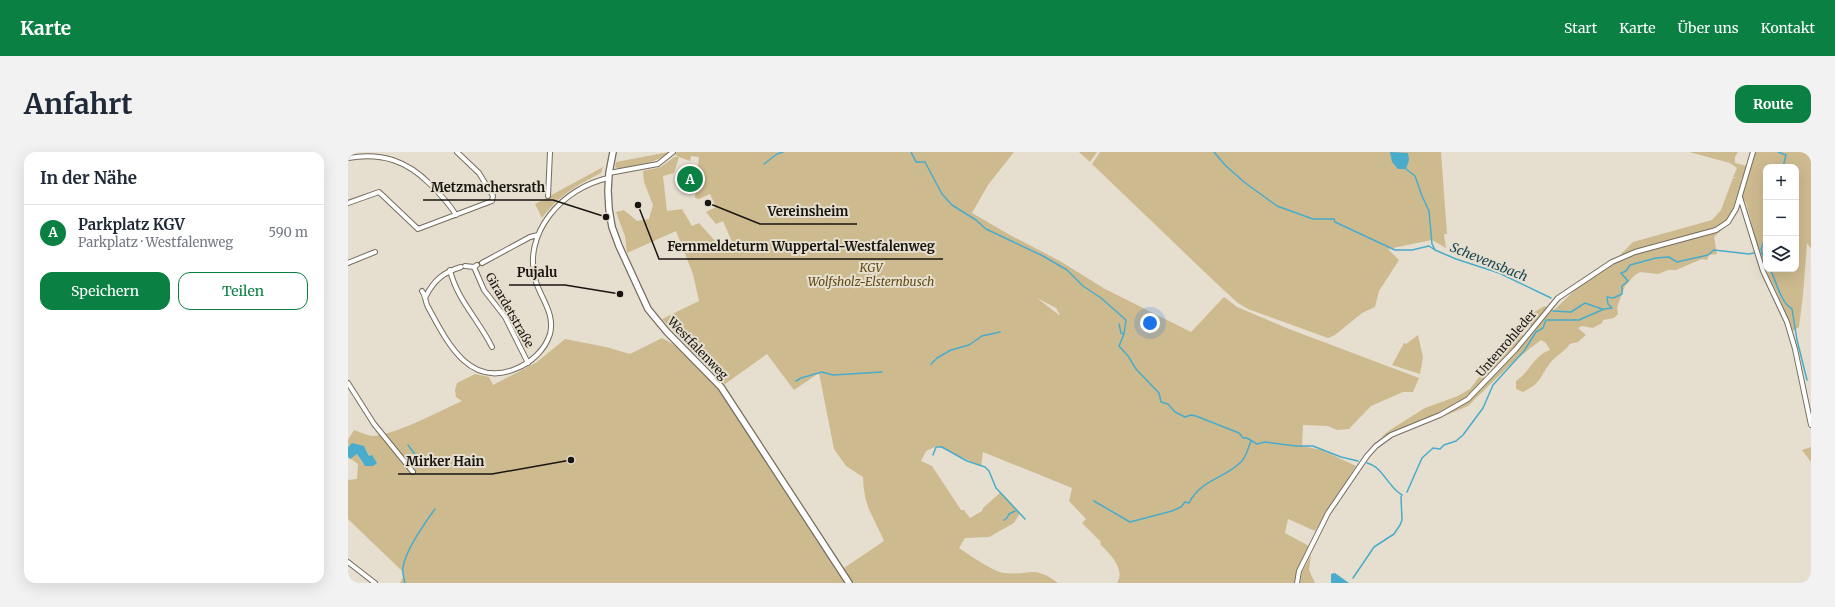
<!DOCTYPE html>
<html lang="de">
<meta charset="utf-8">
<style>
body{margin:0;font-family:Merriweather,serif;background:#f2f2f3;color:#1f2937}
.controls{position:absolute;right:12px;top:12px;display:grid;overflow:hidden;border-radius:8px;box-shadow:0 4px 16px #0002}
.controls button{width:36px;height:36px;display:grid;place-items:center;padding:0;border:0;border-bottom:1px solid #e0e1e3;background:#fff;color:#1f2937;font:20px sans-serif}
.you{position:absolute;left:802px;top:171px;width:14px;height:14px;margin:-10px;border:3px solid #fff;border-radius:50%;background:#1a73e8;box-shadow:0 0 0 6px #1a73e833}
.badge{display:grid;place-items:center;width:26px;height:26px;border-radius:50%;background:#0b8043;color:#fff;font-size:13px;font-weight:700}
.pin{position:absolute;translate:-50% -50%;border:2px solid #fff;box-shadow:0 1px 4px #0006}
.list{margin:0;padding:0;list-style:none}
h2{display:flex;justify-content:space-between;align-items:center;height:52px;margin:0;padding:0 16px;font-size:17px}
h2 small{font-size:13px;font-weight:400;color:#747a83}
.list li{display:grid;grid-template-columns:26px 1fr auto;gap:12px;align-items:center;box-sizing:border-box;height:56px;padding:0 16px;border-top:1px solid #e0e1e3}
.list b{display:block;font-size:15px;white-space:nowrap}
.list p{margin:0;font-size:13px;white-space:nowrap;color:#747a83}
.list em{font-size:13px;font-style:normal;color:#747a83}
.actions{display:flex;gap:8px;padding:12px 16px}
.actions a{flex:1;padding:9px 0;border:1px solid #0b8043;border-radius:12px;text-align:center;font-size:14px;color:#0b8043}
.actions .main{background:#0b8043;color:#fff}
.icon{flex:none;width:22px;height:22px;fill:none;stroke:currentColor;stroke-width:2;stroke-linecap:round;stroke-linejoin:round}
.map{position:relative;flex:none;width:1463px;height:431px;overflow:hidden;border-radius:12px}
header{display:flex;align-items:center;gap:24px;box-sizing:border-box;height:56px;padding:0 20px;background:#0b8043;color:#fff}
header strong{font-size:19px}
nav{display:flex;gap:22px;margin-inline-start:auto;font-size:14px}
.intro{display:flex;align-items:center;justify-content:space-between;box-sizing:border-box;height:96px;padding:0 24px}
h1{margin:0;font-size:28px}
.button{padding:10px 18px;border-radius:12px;background:#0b8043;color:#fff;font-size:14px;font-weight:700}
main{display:flex;gap:24px;padding:0 24px}
aside{flex:1;background:#fff;border-radius:12px;box-shadow:0 4px 16px #0002}
.map>svg:first-child{display:block}
</style>
<header>
<strong>Karte</strong>
<nav><a>Start</a><a>Karte</a><a>Über uns</a><a>Kontakt</a></nav>
</header>
<div class="intro"><h1>Anfahrt</h1><a class="button">Route</a></div>
<main>
<aside>
<h2>In der Nähe<small></small></h2>
<ul class="list">
<li><span class="badge">A</span><div><b>Parkplatz KGV</b><p>Parkplatz · Westfalenweg</p></div><em>590 m</em></li>
</ul>
<div class="actions"><a class="main">Speichern</a><a>Teilen</a></div>
</aside>
<div class="map">
<svg width="1463" height="431" viewBox="0 0 1463 431">
<rect width="100%" height="100%" fill="#e6dfcf"/>
<path fill="#ceba8f" fill-rule="evenodd" d="M 321,0 C 307,12 288,14 271,17 L 267,15 L 268,10 Z
M 329,0 L 666,0 L 640,33 L 624,61 L 662,83 L 712,109 L 757,137 L 843,180 L 876,145 L 889,155 L 941,177 L 1071,226 L 1065,240 L 1055,240 L 1023,254 L 1001,277 L 989,278 L 980,274 L 955,273 L 954,294 L 974,298 L 1008,314 L 967,379 L 940,367 L 937,381 L 961,394 L 949,418 L 946,431 L 769,431 C 778,417 761,401 752,392 L 753,390 L 734,371 L 738,367 L 721,349 L 724,336 L 635,300 L 633,314 L 589,294 L 578,299 L 573,309 L 584,314 L 613,358 L 616,358 L 622,366 L 634,359 L 635,356 L 653,340 L 672,361 L 666,371 L 641,385 L 617,386 L 611,396 C 622,403 645,420 657,421 C 682,424 685,412 710,431 L 52,431 L 55,425 L 54,419 L 0,367 L 0,328 L 9,327 L 10,312 L 0,305 L 2,306 L 9,302 L 15,312 L 22,314 L 21,304 L 18,297 L 1,293 L 0,295 L 0,288 L 6,278 C 12,280 19,283 24,284 C 45,284 94,258 114,249 L 108,245 L 107,238 L 109,231 L 127,222 L 141,225 L 145,233 L 189,210 L 217,187 L 258,195 L 282,202 L 314,186 L 328,194 L 370,237 L 490,420 L 536,389 C 525,363 516,356 515,325 L 498,314 L 486,297 L 471,221 L 446,238 L 419,202 L 377,232 L 314,167 L 351,149 L 345,122 L 328,79 L 279,101 L 277,84 L 268,60 L 276,58 L 289,69 L 301,67 L 305,53 L 296,30 L 295,19 L 313,15 L 326,5 L 331,5 L 327,3 ZM 343,4 L 351,5 L 347,46 L 351,47 L 362,42 L 368,55 L 358,60 L 368,72 L 375,69 L 388,99 L 377,100 L 351,71 L 344,74 L 334,57 L 319,59 L 315,24 L 326,21 L 331,5 L 342,9 ZM 689,146 L 708,156 L 712,163 L 711,163 Z
M 731,0 L 749,0 L 742,10 Z
M 752,0 L 1093,0 L 1099,82 L 1096,82 L 1098,96 L 1084,88 L 1040,97 L 1051,108 L 1031,139 L 1027,155 L 1014,161 L 987,183 L 980,186 L 900,157 L 890,151 L 867,130 L 744,12 Z
M 1341,0 L 1390,0 L 1387,5 L 1387,11 L 1399,14 L 1395,27 L 1385,25 L 1389,16 L 1382,11 Z
M 1407,0 L 1463,0 L 1463,97 L 1459,91 L 1455,143 L 1451,175 L 1445,179 L 1431,145 L 1413,107 L 1398,51 L 1394,44 ZM 1418,15 L 1448,15 L 1448,117 L 1418,117 Z
M 255,15 L 253,21 C 229,33 210,44 194,66 L 187,52 Z
M 1385,26 L 1391,26 L 1394,28 L 1380,72 L 1366,85 L 1369,102 L 1361,103 L 1359,108 L 1354,107 L 1328,118 L 1320,118 L 1310,122 L 1292,120 L 1287,123 L 1277,134 L 1272,147 L 1269,156 L 1270,162 L 1266,166 L 1255,168 L 1254,171 L 1245,176 L 1234,174 L 1230,176 L 1238,183 L 1230,190 L 1222,192 C 1216,200 1209,203 1203,210 C 1191,225 1195,230 1175,240 L 1168,237 L 1168,229 C 1182,220 1186,203 1202,198 L 1198,191 L 1193,188 L 1165,210 L 1120,254 L 1092,266 L 1033,285 L 1042,278 L 1077,256 L 1110,244 L 1122,237 L 1141,212 L 1152,206 L 1166,185 L 1179,182 L 1183,174 L 1175,174 L 1172,168 L 1197,154 L 1206,158 L 1228,137 L 1272,108 L 1273,102 L 1285,90 L 1364,68 L 1373,58 Z
M 1070,183 L 1075,205 L 1072,222 L 1044,213 L 1056,191 L 1058,192 Z
M 1463,295 L 1463,310 L 1454,298 Z
M 963,403 L 961,418 L 967,431 L 952,431 L 954,420 Z"/>
<path fill="#48acca" d="M 1042,0 L 1060,1 L 1061,8 L 1058,17 L 1050,17 L 1044,10 Z
M 4,291 L 16,294 L 21,304 L 24,303 L 29,311 L 25,314 L 17,314 L 9,302 L 2,307 L 0,305 L 0,295 Z
M 987,421 L 1001,431 L 983,431 L 983,422 Z"/>
<g fill="none" stroke-linecap="round" stroke-linejoin="round">
<path stroke="#48acca" stroke-width="1.5" d="M 563,0 L 568,10 L 577,10 L 594,42 L 604,53 L 628,68 L 638,77 L 695,104 L 719,118 L 735,134 L 753,146 L 778,168 L 776,182 L 771,194 L 780,204 L 788,217 L 811,241 L 813,250 L 820,252 L 827,260 L 837,265 L 843,263 L 848,264 L 891,281 L 895,286 L 899,286 L 909,292 L 917,290 L 948,294 L 965,294 L 993,305 L 1010,309
M 866,0 L 877,13 L 896,30 L 929,54 L 965,67 L 986,67 L 987,70 L 1047,98 L 1064,98 L 1081,94 L 1087,98
M 1430,0 L 1438,3 L 1435,15
M 416,12 L 429,2 L 435,0
M 1058,17 L 1067,24 L 1074,44 L 1081,59 L 1084,92 L 1087,98 L 1108,107 L 1151,121 L 1203,146
M 1418,73 L 1418,77
M 1418,84 L 1413,97 L 1418,114
M 1422,117 C 1428,128 1432,150 1444,157 L 1449,188 L 1459,228
M 1205,159 L 1223,160 L 1237,151 L 1254,157
M 771,172 L 773,181 L 775,182
M 583,212 L 589,206 L 603,198 L 621,193 L 634,184 L 652,180
M 448,229 L 453,226 L 474,220 L 485,223 L 534,220
M 60,293 L 69,305 L 61,310
M 585,303 L 588,295 L 594,295 L 619,309 L 637,315 L 641,319 L 648,336 L 677,367
M 1059,340 L 1074,306 L 1085,296 L 1092,297 L 1096,293 L 1108,289 L 1115,283 L 1135,256 L 1145,233 L 1176,199 L 1188,180 L 1195,176 L 1198,168 L 1231,168 L 1256,157 L 1264,156 L 1260,152 L 1259,145 L 1265,146 L 1274,142 L 1274,134 L 1280,129 L 1273,121 L 1278,119 L 1282,113 L 1308,106 L 1321,105 L 1329,110 L 1360,103 L 1366,98 L 1401,102 L 1406,101
M 746,349 L 782,370 L 824,359 L 833,355 L 837,350 L 841,351 C 853,327 877,327 894,309 C 899,303 900,296 903,289
M 656,368 L 659,366 L 661,362 L 667,359
M 1005,426 L 1026,395 L 1046,382 L 1052,373 L 1054,368 L 1053,345 L 1054,343 C 1040,335 1035,315 1019,311
M 57,431 C 56,426 54,421 55,415 C 58,397 76,372 87,357"/>
<defs>
<path id="minor" d="M 0,6 C 34,0 59,9 82,32 C 92,42 101,51 108,63
M 261,21 L 310,12 L 325,0
M 200,44 L 202,0
M 1392,45 L 1415,119 L 1439,170 L 1447,197 L 1463,273
M 0,51 L 31,40 L 70,77 L 144,49 L 145,44 L 131,21 L 109,0
M 0,111 L 27,100
M 134,111 L 182,85 L 190,83
M 117,114 L 126,115 L 129,113
M 126,115 L 136,138 L 157,165 L 180,211
M 102,118 C 109,148 131,168 144,195
M 74,139 C 78,144 77,150 80,155 C 99,190 121,236 167,217 C 183,211 197,198 202,182 C 207,162 194,148 188,130 C 173,81 215,36 260,26
M 78,144 C 86,128 96,120 113,115
M 0,231 L 26,272 L 65,320
M 0,410 L 27,431
M 949,431 L 951,419 L 980,361 L 1019,304 L 1028,294 L 1043,283 L 1092,263 L 1120,247 L 1168,197 L 1210,146 L 1264,110 L 1287,100 L 1368,78 L 1380,70 L 1388,57 L 1405,0"/>
<path id="tertiary" d="M 265,0 L 261,21 L 260,39 L 261,57 L 264,75 L 271,94 L 300,157 L 319,180 L 373,235 L 501,431"/>
</defs>
<use href="#minor" stroke="#746d5f" stroke-width="6"/>
<use href="#tertiary" stroke="#746d5f" stroke-width="8"/>
<use href="#minor" stroke="#fff" stroke-width="4"/>
<use href="#tertiary" stroke="#fff" stroke-width="5.5"/>
</g>
<g text-anchor="middle" dominant-baseline="central" stroke-width="4" stroke-linejoin="round" paint-order="stroke">
<g font-size="12" font-style="italic" fill="#624b11" stroke="#e6dfcf">
<text x="523" y="115">KGV<tspan x="523" dy="14">Wolfsholz-Elsternbusch</tspan></text>
</g>
<g font-size="12" fill="#181510" stroke="#e6dfcf">
<text transform="translate(162 158) rotate(60)">Girardetstraße</text>
<text transform="translate(1158 191) rotate(-49)">Untenrohleder</text>
<text transform="translate(350 196) rotate(46)">Westfalenweg</text>
</g>
<g font-size="13" font-style="italic" fill="#194452" stroke="#e6dfcf">
<text transform="translate(1141 110) rotate(22)">Schevensbach</text>
</g>
</g>
<path fill="none" stroke="#181510" stroke-width="1.5" d="M258 65L205 48H75M360 51L412 72H509M290 53L311 107H595M272 142L217 133H161M223 308L144 322H50"/>
<g fill="#181510" stroke="#e6dfcf" stroke-width="1.5">
<circle cx="258" cy="65" r="4"/>
<circle cx="360" cy="51" r="4"/>
<circle cx="290" cy="53" r="4"/>
<circle cx="272" cy="142" r="4"/>
<circle cx="223" cy="308" r="4"/>
</g>
<g font-size="13" text-anchor="middle" font-weight="bold" fill="#181510" stroke="#e6dfcf" stroke-width="4" stroke-linejoin="round" paint-order="stroke">
<text x="140" y="40">Metzmachersrath</text>
<text x="460" y="64">Vereinsheim</text>
<text x="453" y="99">Fernmeldeturm Wuppertal-Westfalenweg</text>
<text x="189" y="125">Pujalu</text>
<text x="97" y="314">Mirker Hain</text>
</g>
</svg>
<div class="controls">
<button>+</button>
<button>−</button>
<button><svg class="icon" aria-label="layers" viewBox="0 0 24 24"><path d="M12 4l9 5-9 5-9-5zM3 14l9 5 9-5"/></svg></button>
</div>
<div class="you"></div>
<div class="pin badge" style="left:342px;top:27px">A</div>
</div>
</main>
